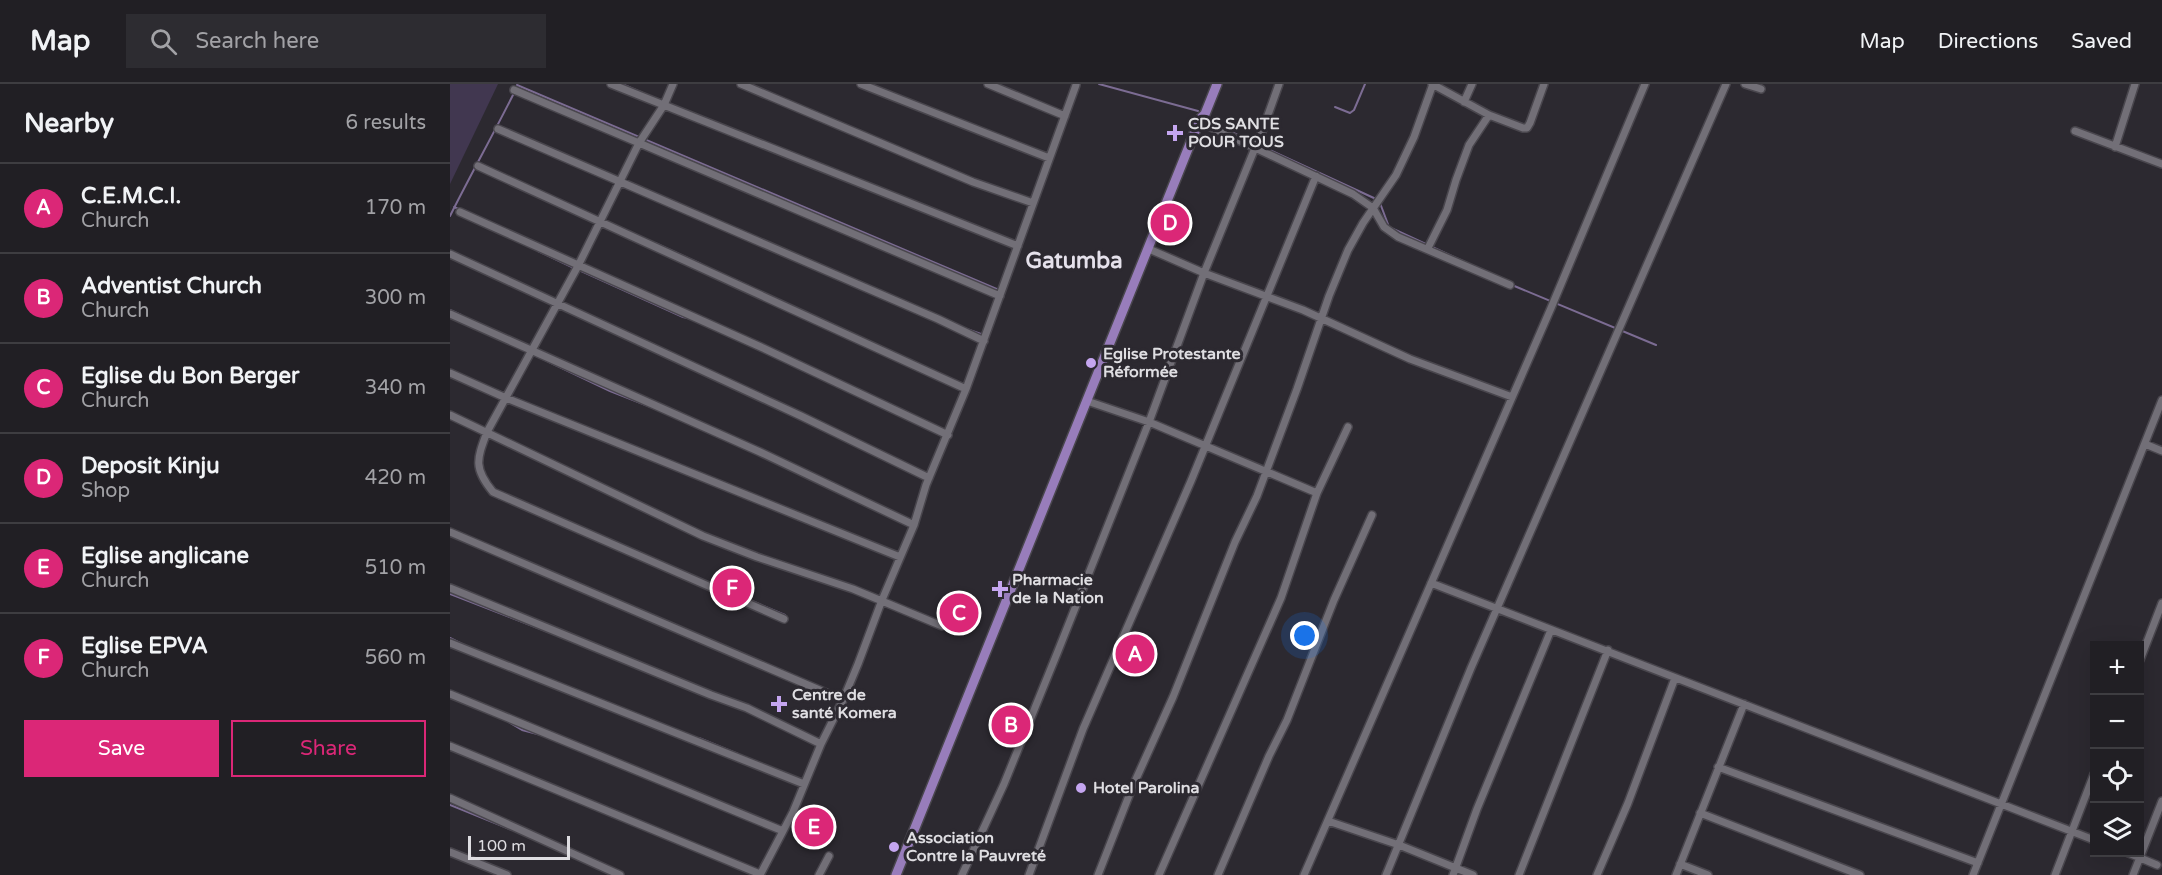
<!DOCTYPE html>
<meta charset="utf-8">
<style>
body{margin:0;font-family:"Varela Round",sans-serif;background:#2d2c31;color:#f1f3f6}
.controls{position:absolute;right:18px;bottom:18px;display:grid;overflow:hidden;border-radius:0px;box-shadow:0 6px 24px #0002}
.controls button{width:54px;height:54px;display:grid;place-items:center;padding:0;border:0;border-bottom:2px solid #3e3d41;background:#211f24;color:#f1f3f6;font:30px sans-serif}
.scale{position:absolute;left:18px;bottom:15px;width:102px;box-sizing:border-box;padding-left:6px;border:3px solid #dfdee2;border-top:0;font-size:16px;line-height:21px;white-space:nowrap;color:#dfdee2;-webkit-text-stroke:4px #2c2930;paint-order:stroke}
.you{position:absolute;left:855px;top:552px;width:21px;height:21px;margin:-15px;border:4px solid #fff;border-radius:50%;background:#1a73e8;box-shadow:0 0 0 9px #1a73e833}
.badge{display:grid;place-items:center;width:39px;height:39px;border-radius:50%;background:#db2777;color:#fff;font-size:20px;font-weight:700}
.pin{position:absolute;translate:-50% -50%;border:3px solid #fff;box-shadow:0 2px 6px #0006}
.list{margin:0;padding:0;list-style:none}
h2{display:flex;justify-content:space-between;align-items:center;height:78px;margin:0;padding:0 24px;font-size:26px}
h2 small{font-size:20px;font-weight:400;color:#a2a2a6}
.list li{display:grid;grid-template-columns:39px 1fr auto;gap:18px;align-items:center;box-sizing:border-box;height:90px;padding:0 24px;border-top:2px solid #3e3d41}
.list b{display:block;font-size:22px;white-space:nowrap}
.list p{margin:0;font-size:20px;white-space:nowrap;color:#a2a2a6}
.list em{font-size:20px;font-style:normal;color:#a2a2a6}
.actions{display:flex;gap:12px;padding:18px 24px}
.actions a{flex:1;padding:14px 0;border:2px solid #db2777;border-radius:0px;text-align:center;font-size:21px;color:#db2777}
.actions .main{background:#db2777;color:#fff}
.icon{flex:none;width:33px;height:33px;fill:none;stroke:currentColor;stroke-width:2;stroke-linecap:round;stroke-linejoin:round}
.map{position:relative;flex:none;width:1712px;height:791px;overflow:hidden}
header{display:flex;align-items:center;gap:36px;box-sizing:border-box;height:84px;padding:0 30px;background:#211f24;border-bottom:2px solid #3e3d41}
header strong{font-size:28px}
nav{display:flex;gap:33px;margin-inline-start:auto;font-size:21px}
.search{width:420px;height:54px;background:#2d2c31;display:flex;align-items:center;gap:15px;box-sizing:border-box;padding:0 21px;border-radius:0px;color:#a2a2a6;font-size:22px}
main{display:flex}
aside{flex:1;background:#211f24}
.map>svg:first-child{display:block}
</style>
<header>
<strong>Map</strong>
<div class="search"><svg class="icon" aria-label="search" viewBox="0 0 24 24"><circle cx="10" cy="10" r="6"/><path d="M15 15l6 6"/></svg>Search here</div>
<nav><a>Map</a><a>Directions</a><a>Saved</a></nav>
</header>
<main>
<aside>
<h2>Nearby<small>6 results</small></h2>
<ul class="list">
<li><span class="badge">A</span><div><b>C.E.M.C.I.</b><p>Church</p></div><em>170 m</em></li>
<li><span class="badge">B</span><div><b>Adventist Church</b><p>Church</p></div><em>300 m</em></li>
<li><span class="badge">C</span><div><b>Eglise du Bon Berger</b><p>Church</p></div><em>340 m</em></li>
<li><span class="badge">D</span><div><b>Deposit Kinju</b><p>Shop</p></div><em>420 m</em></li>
<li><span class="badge">E</span><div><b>Eglise anglicane</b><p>Church</p></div><em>510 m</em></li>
<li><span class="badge">F</span><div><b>Eglise EPVA</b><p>Church</p></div><em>560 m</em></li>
</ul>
<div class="actions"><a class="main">Save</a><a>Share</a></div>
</aside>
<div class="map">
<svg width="1712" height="791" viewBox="0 0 1712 791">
<rect width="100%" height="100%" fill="#2c2930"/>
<path fill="#413750" d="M 0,0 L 48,0 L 0,100 Z"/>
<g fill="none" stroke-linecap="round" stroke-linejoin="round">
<path stroke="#7c6c93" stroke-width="2" d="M 172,0 L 209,16
M 649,0 L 748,27
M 67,1 L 549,206
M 885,23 L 900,29 L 904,26 L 915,0
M 755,34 L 801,58
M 809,61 L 926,115
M 408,102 L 445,116
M 930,119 L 939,143 L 1017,179
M 4,123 L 11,126
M 0,132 C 21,90 44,49 65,7
M 205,159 L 251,180
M 88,167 L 124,184
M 129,186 L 233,233 L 242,235
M 281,194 L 377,238
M 1062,201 L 1206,261
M 0,226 L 11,231
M 511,243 L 531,250
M 74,266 L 160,307 L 211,327
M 39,303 L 70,316
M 48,414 L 54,416
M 0,510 L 106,551
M 302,517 L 335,531
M 0,554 L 20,564
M 57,637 L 72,646 L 95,652
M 249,654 L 288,670
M 0,721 L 62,746"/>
<defs>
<path id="minor" d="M 161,0 L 568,162
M 223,0 L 214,21 L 189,59 L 128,182 L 37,348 C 27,375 23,384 43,408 L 334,535
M 291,0 L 523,98 L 583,119
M 411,0 L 599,74
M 538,0 L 615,32
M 982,0 L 1039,31 L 1073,44 L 1077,44 L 1080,39 L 1094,0
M 1295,0 L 1311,5
M 64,6 L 550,212
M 1014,18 L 1022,0
M 750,38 L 903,110 L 923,124 L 934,143 L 948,153 L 1060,201
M 48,45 L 488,235 L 534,257
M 1625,47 L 1712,80
M 801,62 L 803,57 L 808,59 L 829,0
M 1665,63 L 1685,0
M 28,82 L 516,305
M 10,128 L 313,264 L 498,351
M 978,164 L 997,126 L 1006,96 L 1019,61 L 1039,31
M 699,165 L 754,189 L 853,226 L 960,275 L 1062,313
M 0,170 L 351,332 L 479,394
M 0,230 L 310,368 L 464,441
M 0,289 L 56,314 L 450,473
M 637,317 L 699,338 L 867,409
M 0,331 L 253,452 L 307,473 L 403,505 L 492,542
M 1695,360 L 1712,367
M 0,448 L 393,616
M 981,499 L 1644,756
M 0,504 L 261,611 L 297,624 L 371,660
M 0,559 L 354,700
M 1690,576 L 1712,519
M 0,610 L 333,747
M 0,662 L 310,790
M 1268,683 L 1528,779
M 0,714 L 170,791
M 1250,729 L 1410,791
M 878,737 L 949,761 L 1023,791
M 0,768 L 57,791
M 1676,768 L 1707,781
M 1230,780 L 1258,791
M 310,791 L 343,728 L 371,660 L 393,616 L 408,580 L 432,516 L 464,441 L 476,401 L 516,305 L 626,1
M 369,791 L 379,772
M 512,791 L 554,700 L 608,567 L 699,338 L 754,189 L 805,64
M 579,791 L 633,645 L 741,397 L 866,92
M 648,791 L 682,704 L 723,613 L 785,458 L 807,412 L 847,305 L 879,212 L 898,166 L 913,139 L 946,91 L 964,53 L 983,0
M 709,791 L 831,514 L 867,409 L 898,343
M 768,791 L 819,672 L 837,636 L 884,516 L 922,431
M 854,791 L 1101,224 L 1195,0
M 936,791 L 1021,584 L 1276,0
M 1003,791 L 1027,725 L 1101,546
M 1069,791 L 1158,566
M 1147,791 L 1178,719 L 1225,594
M 1226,791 L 1294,620
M 1523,791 L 1712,316
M 1605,791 L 1644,690
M 1683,791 L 1712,717"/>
<path id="major" d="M 446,791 L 750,35 L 755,30 L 767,0"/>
</defs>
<use href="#minor" stroke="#49464d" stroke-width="10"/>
<use href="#major" stroke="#49464d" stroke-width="12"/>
<use href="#minor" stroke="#726f77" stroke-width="7"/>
<use href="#major" stroke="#987dbb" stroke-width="9"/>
</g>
<g fill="#c5a6f0" stroke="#2c2930" stroke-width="2">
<path d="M722 40h6v6h6v6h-6v6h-6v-6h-6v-6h6z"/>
<circle cx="641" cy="279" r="6"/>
<path d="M547 496h6v6h6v6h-6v6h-6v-6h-6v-6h6z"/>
<path d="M326 611h6v6h6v6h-6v6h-6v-6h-6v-6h6z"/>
<circle cx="631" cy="704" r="6"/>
<circle cx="444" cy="763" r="6"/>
</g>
<g text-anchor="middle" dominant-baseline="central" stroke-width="6" stroke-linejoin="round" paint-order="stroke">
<g font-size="16" font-weight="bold" fill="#dfdee2" stroke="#2c2930" text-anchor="start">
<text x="738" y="40">CDS SANTE<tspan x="738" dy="18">POUR TOUS</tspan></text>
<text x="653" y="270">Eglise Protestante<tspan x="653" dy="18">Réformée</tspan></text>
<text x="562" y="496">Pharmacie<tspan x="562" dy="18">de la Nation</tspan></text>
<text x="342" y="611">Centre de<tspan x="342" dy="18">santé Komera</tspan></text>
<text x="643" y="704">Hotel Parolina</text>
<text x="456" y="754">Association<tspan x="456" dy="18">Contre la Pauvreté</tspan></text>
</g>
<g font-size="22" font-weight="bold" fill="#e5e1eb" stroke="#2c2930">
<text x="624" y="177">Gatumba</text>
</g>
</g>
</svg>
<div class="controls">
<button>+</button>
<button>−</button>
<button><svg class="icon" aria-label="locate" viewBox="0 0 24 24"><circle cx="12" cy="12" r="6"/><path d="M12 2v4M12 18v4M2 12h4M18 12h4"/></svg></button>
<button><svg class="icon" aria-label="layers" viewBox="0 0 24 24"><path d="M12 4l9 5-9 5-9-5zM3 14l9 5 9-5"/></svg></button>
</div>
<div class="scale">100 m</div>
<div class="you"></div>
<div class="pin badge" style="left:685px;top:570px">A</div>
<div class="pin badge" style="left:561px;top:641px">B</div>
<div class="pin badge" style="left:509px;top:529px">C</div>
<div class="pin badge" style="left:720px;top:139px">D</div>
<div class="pin badge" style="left:364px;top:743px">E</div>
<div class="pin badge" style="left:282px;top:504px">F</div>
</div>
</main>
